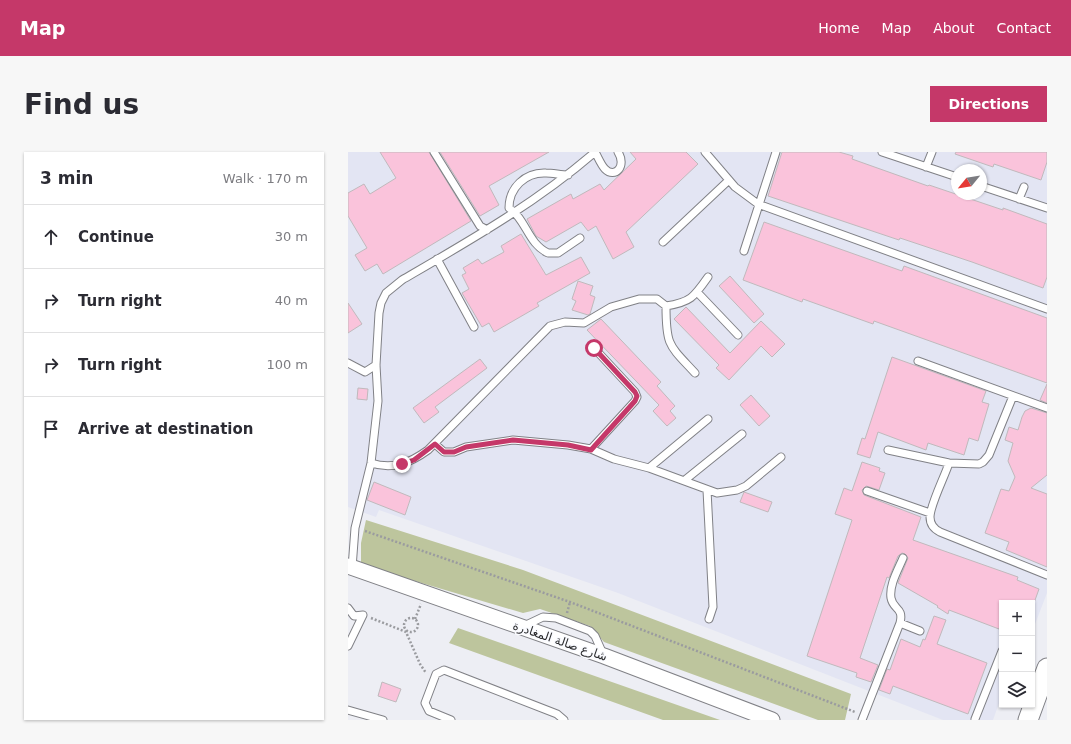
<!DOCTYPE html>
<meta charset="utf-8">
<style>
body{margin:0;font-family:"DejaVu Sans","Noto Sans Arabic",sans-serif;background:#f7f7f7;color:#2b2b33}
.controls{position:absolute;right:12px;bottom:12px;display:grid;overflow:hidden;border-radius:0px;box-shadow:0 1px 3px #0004}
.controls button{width:36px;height:36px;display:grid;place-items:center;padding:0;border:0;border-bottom:1px solid #e1e1e2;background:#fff;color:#2b2b33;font:20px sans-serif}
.compass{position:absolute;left:603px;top:12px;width:36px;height:36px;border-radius:50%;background:#fff;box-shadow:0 1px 3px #0004;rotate:240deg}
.stop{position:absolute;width:12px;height:12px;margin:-9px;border:3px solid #c53869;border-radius:50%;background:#fff}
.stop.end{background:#c53869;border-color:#fff;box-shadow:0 1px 4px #0008}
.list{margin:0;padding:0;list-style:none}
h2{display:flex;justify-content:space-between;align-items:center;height:52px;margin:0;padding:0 16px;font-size:17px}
h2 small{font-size:13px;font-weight:400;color:#7c7c81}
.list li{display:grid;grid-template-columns:26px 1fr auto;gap:12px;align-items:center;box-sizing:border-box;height:64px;padding:0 16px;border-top:1px solid #e1e1e2}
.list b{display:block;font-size:15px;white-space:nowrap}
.list em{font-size:13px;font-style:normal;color:#7c7c81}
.icon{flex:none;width:22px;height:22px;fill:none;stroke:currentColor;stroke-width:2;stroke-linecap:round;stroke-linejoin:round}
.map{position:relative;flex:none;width:699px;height:568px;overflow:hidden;border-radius:0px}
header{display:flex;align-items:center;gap:24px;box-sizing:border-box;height:56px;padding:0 20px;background:#c53869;color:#fff}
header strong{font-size:19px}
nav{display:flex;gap:22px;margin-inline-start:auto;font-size:14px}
.intro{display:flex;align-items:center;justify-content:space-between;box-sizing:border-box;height:96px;padding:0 24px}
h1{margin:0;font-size:28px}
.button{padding:10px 18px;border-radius:0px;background:#c53869;color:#fff;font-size:14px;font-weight:700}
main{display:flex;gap:24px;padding:0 24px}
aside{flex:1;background:#fff;border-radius:0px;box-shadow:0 1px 3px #0004}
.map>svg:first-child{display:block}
</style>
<header>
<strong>Map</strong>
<nav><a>Home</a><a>Map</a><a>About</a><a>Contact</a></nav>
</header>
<div class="intro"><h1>Find us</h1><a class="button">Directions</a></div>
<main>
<aside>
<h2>3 min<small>Walk · 170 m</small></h2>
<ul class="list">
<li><svg class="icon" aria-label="ahead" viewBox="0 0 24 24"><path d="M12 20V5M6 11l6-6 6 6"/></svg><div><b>Continue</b></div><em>30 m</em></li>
<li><svg class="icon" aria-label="right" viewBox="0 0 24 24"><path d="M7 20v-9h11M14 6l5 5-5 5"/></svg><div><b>Turn right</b></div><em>40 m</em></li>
<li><svg class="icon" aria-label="right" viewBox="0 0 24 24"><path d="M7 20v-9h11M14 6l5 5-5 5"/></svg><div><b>Turn right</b></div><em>100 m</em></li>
<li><svg class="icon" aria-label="arrive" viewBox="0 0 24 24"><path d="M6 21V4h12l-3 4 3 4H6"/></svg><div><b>Arrive at destination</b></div></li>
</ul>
</aside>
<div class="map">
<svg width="699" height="568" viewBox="0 0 699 568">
<rect width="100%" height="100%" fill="#edeef4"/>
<path fill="#e3e5f3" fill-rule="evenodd" d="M 0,0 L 699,0 L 699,441 L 684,480 L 684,451 L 654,451 L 654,543 L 645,568 L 595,568 L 270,441 L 31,358 L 28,365 L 0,355 ZM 609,18 L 633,18 L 633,42 L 609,42 Z"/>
<path fill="#bdc59d" d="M 18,368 L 175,418 L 503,542 L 497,568 L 470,568 L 256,490 L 242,474 L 192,457 L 175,461 L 13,413 L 13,391 Z
M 110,476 L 372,568 L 315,568 L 101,491 Z"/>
<path fill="#fac3db" stroke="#c0b9bc" d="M 32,0 L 81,0 L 123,69 L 35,122 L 29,112 L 17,119 L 7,103 L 19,96 L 0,64 L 0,41 L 16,32 L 22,42 L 48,26 Z
M 92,0 L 201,0 L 141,34 L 151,53 L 132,64 Z
M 282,0 L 338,0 L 350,12 L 278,80 L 286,95 L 265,107 L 248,74 L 240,79 L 233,70 L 198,90 L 188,84 L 179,67 L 223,42 L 225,47 L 252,32 L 256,38 L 288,7 Z
M 434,0 L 491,0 L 505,4 L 504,7 L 580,34 L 581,33 L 655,58 L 655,56 L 699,72 L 699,125 L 695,136 L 624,110 L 552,86 L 551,88 L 420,44 Z
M 608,0 L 699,0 L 699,10 L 693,28 L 646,12 L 645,15 L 607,2 Z
M 416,70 L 554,119 L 556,114 L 699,166 L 699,231 L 526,169 L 525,172 L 455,147 L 454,150 L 395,128 Z
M 173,82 L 198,123 L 233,105 L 242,121 L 189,151 L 191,154 L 146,180 L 141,171 L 134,175 L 114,141 L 121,137 L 114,123 L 118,121 L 115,116 L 130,107 L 134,112 L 156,100 L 153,94 Z
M 382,124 L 416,162 L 406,171 L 371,134 Z
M 230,129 L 245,134 L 242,143 L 247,145 L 242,162 L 240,163 L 224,158 L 228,149 L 224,147 Z
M 0,151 L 14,172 L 0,181 Z
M 338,155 L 382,201 L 413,169 L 437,192 L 424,205 L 413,194 L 381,228 L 368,216 L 371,213 L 326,167 Z
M 253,167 L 313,230 L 309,234 L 327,254 L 322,259 L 328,266 L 319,274 L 305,259 L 311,253 L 239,178 Z
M 544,205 L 638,239 L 634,250 L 641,252 L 630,289 L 621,286 L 616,303 L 580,291 L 578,298 L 530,280 L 522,306 L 509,302 L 514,286 L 517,287 Z
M 132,207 L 139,216 L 87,255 L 91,260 L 76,271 L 65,256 Z
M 699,232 L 699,251 L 692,248 Z
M 10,236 L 20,237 L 19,248 L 9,247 Z
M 403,243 L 422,264 L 411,274 L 392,253 Z
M 683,256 L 699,261 L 699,323 L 683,336 L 699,342 L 699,415 L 658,398 L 661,390 L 637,381 L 653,337 L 661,339 L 667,325 L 660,309 L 665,291 L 657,288 L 661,275 L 670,278 L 674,265 L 677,259 Z
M 514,310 L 532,316 L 531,319 L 537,321 L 531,338 L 518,334 L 514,338 L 516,343 L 573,365 L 565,388 L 670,425 L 669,428 L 691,437 L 686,451 L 654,451 L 654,468 L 651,477 L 601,458 L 600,462 L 589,455 L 590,454 L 550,431 L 560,406 L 557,402 L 554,401 L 550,404 L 541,426 L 539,425 L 512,506 L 530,513 L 523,530 L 508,525 L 509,521 L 459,504 L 504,368 L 487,362 L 496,336 L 504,339 Z
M 26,330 L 63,345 L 57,363 L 19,348 Z
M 396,340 L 424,350 L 420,360 L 392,350 Z
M 586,464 L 598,468 L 589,492 L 639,511 L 620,562 L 545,534 L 542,542 L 531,538 L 539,517 L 542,518 L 553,487 L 572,495 L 575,487 L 577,488 Z
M 34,530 L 53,537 L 48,550 L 30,544 Z"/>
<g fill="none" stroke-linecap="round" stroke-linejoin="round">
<defs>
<path id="service" d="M 86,0 L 132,74 L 139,78
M 357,0 L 387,35 L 410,52 L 699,157
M 534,0 L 609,25
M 578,15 L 584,0
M 220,23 C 213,23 205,21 198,21 C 177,20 161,36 161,56 C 178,67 180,92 200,101 L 210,101 L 232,86
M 633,34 L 699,56
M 671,47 L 676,35
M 315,90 L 381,28
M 396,99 L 428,0
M 89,107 L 126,175
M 349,140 L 390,183
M 318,154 C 318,194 321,193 347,221
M 570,209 L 699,256
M 0,211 L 17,220 L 28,213
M 87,292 L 96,300 L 106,300 L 118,295 L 165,288 L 220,293 L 243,297 L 266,307 L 301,316 L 369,341 L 389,338 L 398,334 L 433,305
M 243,297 L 287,249 L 289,245 L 287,240 L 246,196
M 540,298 L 601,311 L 631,312 L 635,310 L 641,303 L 665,244
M 23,311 C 45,318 62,311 80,298 L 202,174 L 217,170 L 236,171 L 263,155 L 291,147 L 309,147 L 318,154 C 343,150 346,145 360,125
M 601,311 C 597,324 582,353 582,365 C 582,372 586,377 592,380 L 699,423
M 301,316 L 360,267
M 337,328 L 394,282
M 359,338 L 365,455 L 361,467
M 519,339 L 582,361
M 4,416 L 7,376 L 23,311 L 30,249 L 28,213 L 31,161 L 33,151 L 38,141 L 54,128 C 121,89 188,51 247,0 C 250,5 253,13 257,17 C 267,27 279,14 270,0
M 0,456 L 6,464 L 15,463 L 0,494
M 552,471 L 572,479
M 176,474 L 195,465 L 208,466 L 242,479 L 247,484 L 255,502
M 0,558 L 35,568
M 627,567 L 654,499
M 103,568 L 81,559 L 77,551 L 88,522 L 96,518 L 209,562 L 216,568
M 514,568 L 552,471 C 556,455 545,458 543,446 C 541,433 550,418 555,406"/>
<path id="minor" d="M 0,414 L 256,504 L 424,568"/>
<path id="tertiary" d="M 680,568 L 699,516"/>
</defs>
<use href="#service" stroke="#808186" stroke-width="9"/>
<use href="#minor" stroke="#808186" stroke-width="17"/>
<use href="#tertiary" stroke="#808186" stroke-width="21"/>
<path stroke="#9a9b9f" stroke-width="2.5" stroke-dasharray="2 2" stroke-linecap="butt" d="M 17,379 L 222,450 L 507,560
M 219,461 L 222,450
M 23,466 L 58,480 L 72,512 L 78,521
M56 473a7 7 0 1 1 14 0a7 7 0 1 1-14 0Z
M 67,467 L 73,452"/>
<use href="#service" stroke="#fff" stroke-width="7"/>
<use href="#minor" stroke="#fff" stroke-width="15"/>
<use href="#tertiary" stroke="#fff" stroke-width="19"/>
</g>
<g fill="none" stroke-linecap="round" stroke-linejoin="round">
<path stroke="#c53869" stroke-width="5" d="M 54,312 L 66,308 L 87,292 L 96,300 L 106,300 L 118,295 L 165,288 L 220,293 L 243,298 L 287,249 L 289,244 L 287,240 L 246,196"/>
</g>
<g text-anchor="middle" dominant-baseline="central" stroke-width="3" stroke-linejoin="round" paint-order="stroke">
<g font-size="12" fill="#2c2d2f" stroke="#fafbff">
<text transform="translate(212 489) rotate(19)">شارع صالة المغادرة</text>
</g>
</g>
</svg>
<div class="controls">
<button>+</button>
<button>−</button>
<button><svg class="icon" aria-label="layers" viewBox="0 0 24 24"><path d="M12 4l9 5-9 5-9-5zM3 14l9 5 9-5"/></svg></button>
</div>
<svg class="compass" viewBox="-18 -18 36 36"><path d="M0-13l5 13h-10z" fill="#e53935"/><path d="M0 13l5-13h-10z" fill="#7c7c81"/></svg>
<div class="stop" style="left:246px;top:196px"></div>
<div class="stop end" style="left:54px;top:312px"></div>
</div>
</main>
